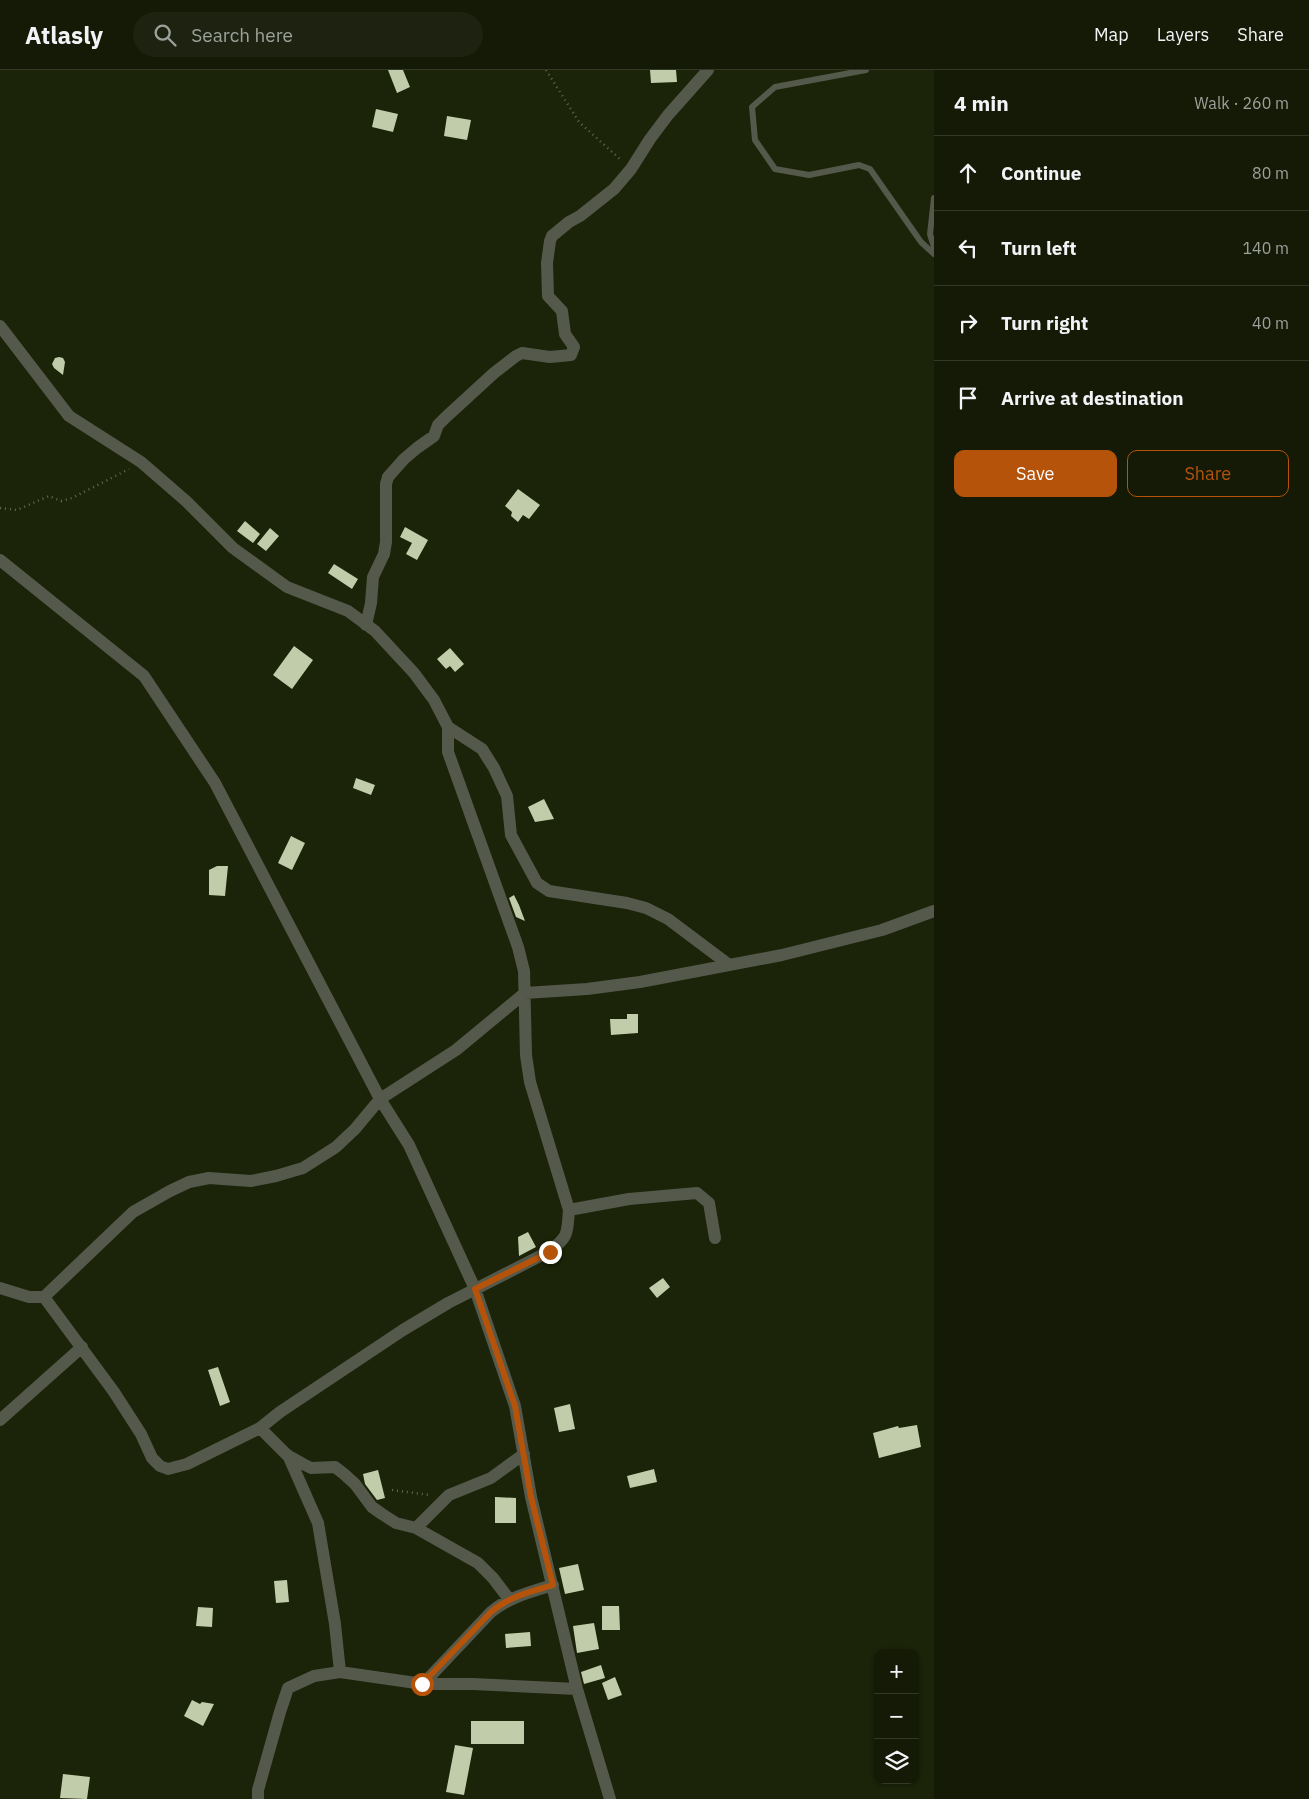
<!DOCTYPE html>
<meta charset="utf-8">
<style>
body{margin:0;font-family:"IBM Plex Sans",sans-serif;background:#1d2310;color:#f1f3f6}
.controls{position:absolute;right:15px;bottom:15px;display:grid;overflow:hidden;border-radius:10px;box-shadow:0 1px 4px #0004}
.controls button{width:45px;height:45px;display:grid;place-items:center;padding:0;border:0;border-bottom:1px solid #333828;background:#141a06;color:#f1f3f6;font:25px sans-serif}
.stop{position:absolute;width:15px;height:15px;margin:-11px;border:4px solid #b45309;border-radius:50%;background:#fff}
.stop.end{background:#b45309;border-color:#fff;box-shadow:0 1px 5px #0008}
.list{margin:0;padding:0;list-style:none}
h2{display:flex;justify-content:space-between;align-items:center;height:65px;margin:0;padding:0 20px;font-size:21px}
h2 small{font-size:16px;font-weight:400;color:#9da19b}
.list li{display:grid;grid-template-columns:32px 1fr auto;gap:15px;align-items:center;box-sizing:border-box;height:75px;padding:0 20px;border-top:1px solid #333828}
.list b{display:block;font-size:19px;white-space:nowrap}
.list em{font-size:16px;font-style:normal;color:#9da19b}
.actions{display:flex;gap:10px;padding:15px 20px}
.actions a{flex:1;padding:11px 0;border:1px solid #b45309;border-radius:10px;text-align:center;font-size:18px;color:#b45309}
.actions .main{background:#b45309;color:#fff}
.icon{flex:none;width:28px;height:28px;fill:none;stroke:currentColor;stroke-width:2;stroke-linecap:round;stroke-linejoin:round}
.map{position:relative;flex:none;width:934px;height:1729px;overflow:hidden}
header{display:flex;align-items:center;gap:30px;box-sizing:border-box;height:70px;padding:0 25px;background:#141a06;border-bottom:1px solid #333828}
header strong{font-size:24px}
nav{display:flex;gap:28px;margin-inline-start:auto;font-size:18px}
.search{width:350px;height:45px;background:#1d2310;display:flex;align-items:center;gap:12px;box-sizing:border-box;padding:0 18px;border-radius:28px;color:#9da19b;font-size:19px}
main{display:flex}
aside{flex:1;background:#141a06}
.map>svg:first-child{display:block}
</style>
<header>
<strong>Atlasly</strong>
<div class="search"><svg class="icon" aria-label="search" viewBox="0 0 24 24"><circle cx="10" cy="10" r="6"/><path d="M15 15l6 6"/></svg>Search here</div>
<nav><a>Map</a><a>Layers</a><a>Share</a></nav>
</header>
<main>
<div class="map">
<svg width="934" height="1729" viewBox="0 0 934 1729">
<rect width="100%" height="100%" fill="#1b2308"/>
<path fill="#c1cdaa" d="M 388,0 L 403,0 L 410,17 L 397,23 Z
M 650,0 L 676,0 L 677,12 L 651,13 Z
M 376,39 L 398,44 L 393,62 L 372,57 Z
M 447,46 L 471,50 L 467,70 L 444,66 Z
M 59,287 L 63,288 L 65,292 L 63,305 L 54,298 L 52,294 L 55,288 Z
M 518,419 L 540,435 L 529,449 L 523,445 L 518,452 L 511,446 L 512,442 L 505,436 Z
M 245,451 L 260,464 L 253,473 L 237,461 Z
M 405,457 L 428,470 L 417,490 L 406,484 L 412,473 L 400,467 Z
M 270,458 L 279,466 L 266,481 L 257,474 Z
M 334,494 L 358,509 L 352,519 L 328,503 Z
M 294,576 L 313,590 L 292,619 L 273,605 Z
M 450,578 L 464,594 L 455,602 L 450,596 L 446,599 L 437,589 Z
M 356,708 L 375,715 L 371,725 L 353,718 Z
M 544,729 L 554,749 L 535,752 L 528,737 Z
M 291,766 L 305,773 L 292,800 L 278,793 Z
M 217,796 L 228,796 L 225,826 L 209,825 L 209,800 Z
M 514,825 L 519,835 L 525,851 L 516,847 L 509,828 Z
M 627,944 L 638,944 L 638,963 L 611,965 L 610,949 L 627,949 Z
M 528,1162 L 536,1177 L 519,1186 L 518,1167 Z
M 663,1208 L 670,1217 L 657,1228 L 649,1218 Z
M 218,1297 L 230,1332 L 220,1336 L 208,1300 Z
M 570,1334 L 575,1359 L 559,1362 L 554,1338 Z
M 917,1355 L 921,1377 L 879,1388 L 873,1363 L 898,1356 L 899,1358 Z
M 654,1399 L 657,1412 L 630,1418 L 627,1406 Z
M 378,1400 L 385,1428 L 377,1430 L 365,1414 L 363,1404 Z
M 495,1427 L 516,1428 L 516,1453 L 495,1453 Z
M 578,1494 L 584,1520 L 565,1524 L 559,1498 Z
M 287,1510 L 289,1532 L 276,1533 L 274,1511 Z
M 602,1536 L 619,1536 L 620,1560 L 602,1560 Z
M 198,1537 L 213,1538 L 212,1557 L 196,1556 Z
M 594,1553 L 599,1579 L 577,1583 L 573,1556 Z
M 530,1562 L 531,1576 L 506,1578 L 505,1564 Z
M 601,1595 L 605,1608 L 584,1614 L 581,1602 Z
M 615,1607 L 622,1625 L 608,1630 L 602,1613 Z
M 192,1630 L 200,1634 L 202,1632 L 214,1634 L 203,1656 L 184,1646 Z
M 471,1651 L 524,1651 L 524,1674 L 471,1674 Z
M 455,1675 L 473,1678 L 464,1725 L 446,1722 Z
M 63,1704 L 90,1707 L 87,1729 L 60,1728 Z"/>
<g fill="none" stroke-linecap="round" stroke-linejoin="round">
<path stroke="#626a53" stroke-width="2.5" stroke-dasharray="1 4" stroke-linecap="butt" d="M 546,0 L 579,52 L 622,91
M 0,438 L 17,440 L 49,426 L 61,431 L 72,428 L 129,399
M 392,1420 L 430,1425"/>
<path stroke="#54594b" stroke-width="6" d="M 866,0 L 775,17 L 752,37 L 755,70 L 775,99 L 809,105 L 859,95 L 870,99 L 921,172 L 934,184
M 934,128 L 930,164 L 934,177"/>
<path stroke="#54594b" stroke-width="12" d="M 0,256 L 69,346 L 141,392 L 186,431 L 233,478 L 287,517 L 348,541 L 375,561 L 414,603 L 434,630 L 448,657 L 448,682 L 518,877 L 524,901 L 526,985 L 530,1012 L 569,1140 C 567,1164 569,1166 550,1181 L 448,1233 L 403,1260 L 280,1342 L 260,1358 L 187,1394 L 168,1399 L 160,1396 L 152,1388 L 141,1364 L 114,1322 L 44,1227
M 0,490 L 144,606 L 215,713 L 380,1029 L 409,1075 L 475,1219 L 515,1336 L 531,1427 L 577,1619 L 610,1729
M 366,555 L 371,533 L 373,507 L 384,484 L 386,472 L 386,414 L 388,407 L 404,389 L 417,378 L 434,366 L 438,355 L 446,347 L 494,303 L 516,286 L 522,283 L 550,287 L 571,285 L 574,277 L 565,264 L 562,241 L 548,226 L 547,193 L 550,171 L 552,166 L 569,152 L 580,146 L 614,119 L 631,99 L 650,69 L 668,45 L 708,0
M 448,657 L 482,679 L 494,698 L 507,726 L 511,765 L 537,813 L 549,821 L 627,833 L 646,838 L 668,849 L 728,894
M 569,1140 L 629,1129 L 697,1123 L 709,1133 L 715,1168
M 0,1218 L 29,1227 L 44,1227 L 133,1142 L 170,1121 L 189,1112 L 209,1108 L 251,1111 L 276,1106 L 303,1098 L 336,1077 L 355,1059 L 380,1029 L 456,980 L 525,923 L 587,919 L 640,912 L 782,885 L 882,860 L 934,841
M 0,1350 L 82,1277
M 260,1358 L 287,1385 L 303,1394 L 311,1398 L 335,1397 L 344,1404 L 355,1414 L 372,1437 L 382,1444 L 396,1453 L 416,1458 L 478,1493 L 493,1508 L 509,1529
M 288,1385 L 318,1453 L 335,1554 L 340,1602
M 416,1458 L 449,1425 L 491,1408 L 524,1384
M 423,1614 L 473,1614 L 577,1619
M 258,1729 L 258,1720 L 280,1642 L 288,1618 L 314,1606 L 340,1602 L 423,1614 L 491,1542 C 509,1527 531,1522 553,1515"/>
</g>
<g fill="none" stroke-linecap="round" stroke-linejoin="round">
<path stroke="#b45309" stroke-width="6" d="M 422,1614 L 491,1542 C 509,1526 531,1522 553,1515 L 531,1427 L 515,1336 L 475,1219 L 550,1182"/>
</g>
</svg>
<div class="controls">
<button>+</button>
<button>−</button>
<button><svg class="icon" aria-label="layers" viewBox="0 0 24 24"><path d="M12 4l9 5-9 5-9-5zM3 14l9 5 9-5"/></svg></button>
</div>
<div class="stop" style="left:422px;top:1614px"></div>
<div class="stop end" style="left:550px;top:1182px"></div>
</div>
<aside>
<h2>4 min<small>Walk · 260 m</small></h2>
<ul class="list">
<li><svg class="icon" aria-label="ahead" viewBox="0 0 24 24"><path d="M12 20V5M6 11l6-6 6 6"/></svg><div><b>Continue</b></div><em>80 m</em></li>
<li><svg class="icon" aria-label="left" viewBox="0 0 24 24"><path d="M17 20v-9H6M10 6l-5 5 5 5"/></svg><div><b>Turn left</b></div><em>140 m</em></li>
<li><svg class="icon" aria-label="right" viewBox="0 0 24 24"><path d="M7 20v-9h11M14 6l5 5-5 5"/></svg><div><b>Turn right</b></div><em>40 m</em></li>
<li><svg class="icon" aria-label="arrive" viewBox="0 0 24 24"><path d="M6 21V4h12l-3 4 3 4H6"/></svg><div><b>Arrive at destination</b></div></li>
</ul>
<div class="actions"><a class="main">Save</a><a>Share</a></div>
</aside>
</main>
